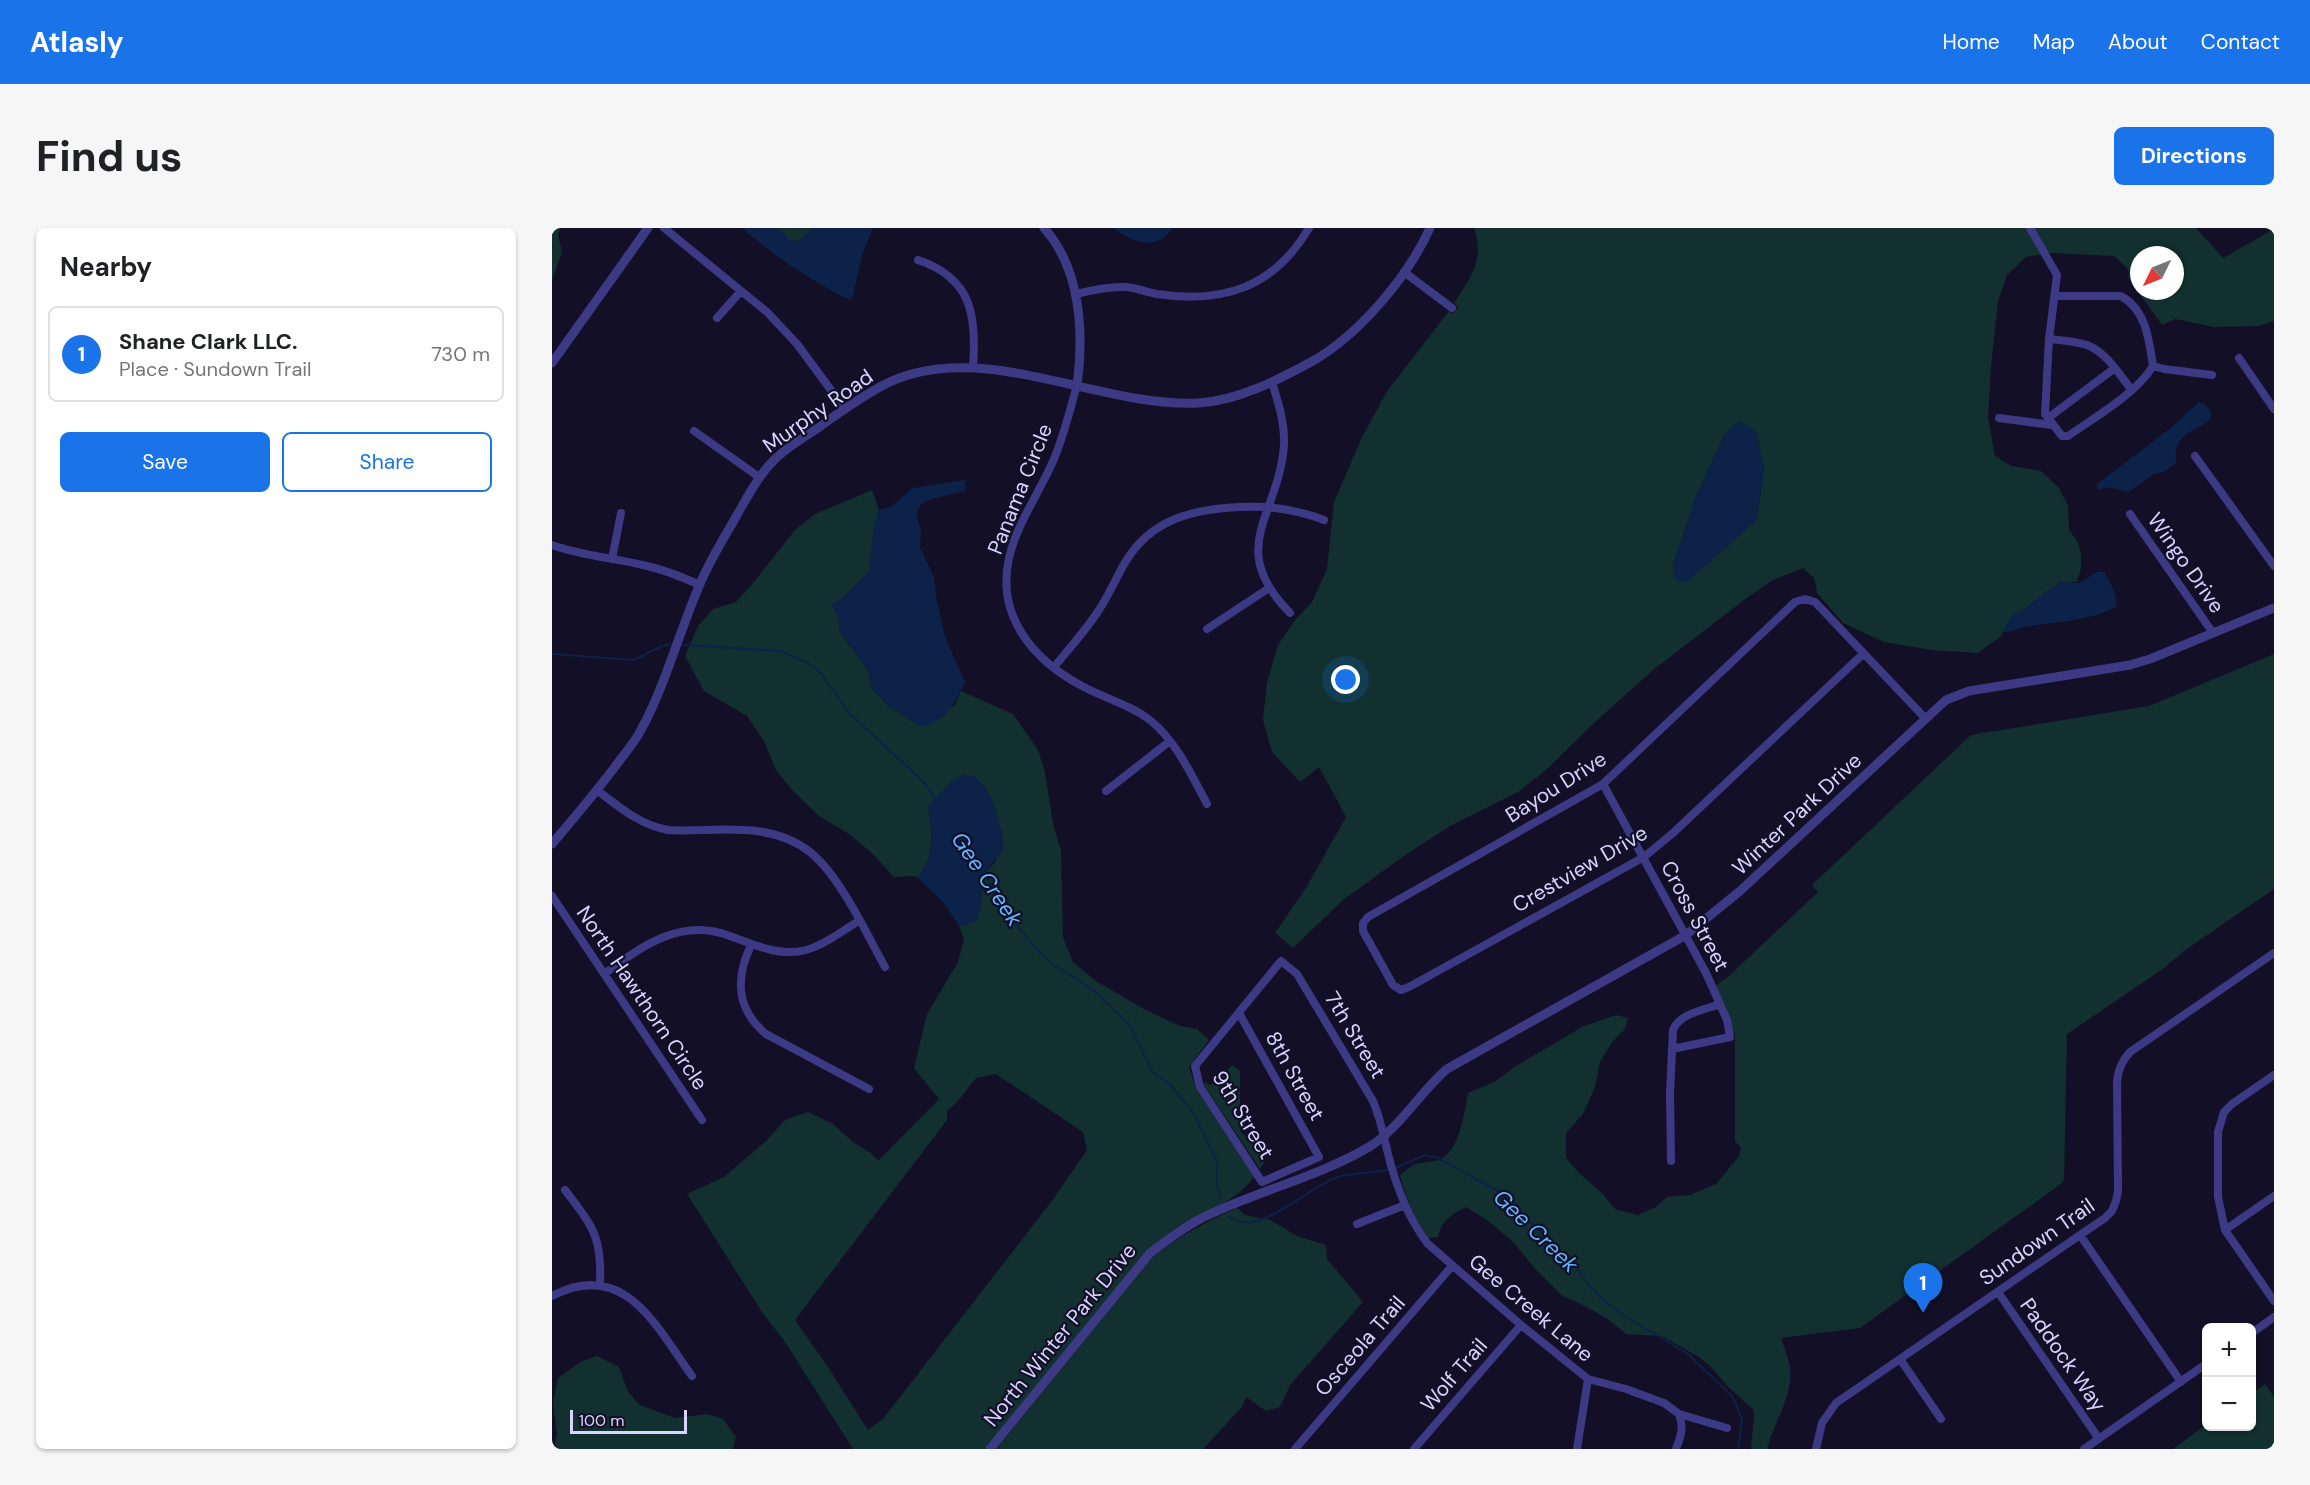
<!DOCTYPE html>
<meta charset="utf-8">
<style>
body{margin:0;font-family:"DM Sans",sans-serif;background:#f6f6f6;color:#202124}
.controls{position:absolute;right:18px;bottom:18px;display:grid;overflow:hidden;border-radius:9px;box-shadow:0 2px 4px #0004}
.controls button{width:54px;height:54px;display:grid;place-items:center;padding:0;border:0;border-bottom:2px solid #e0e0e0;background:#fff;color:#202124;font:30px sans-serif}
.compass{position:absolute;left:1578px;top:18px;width:54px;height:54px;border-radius:50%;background:#fff;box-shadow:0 2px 4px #0004;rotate:227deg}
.scale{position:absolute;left:18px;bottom:15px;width:117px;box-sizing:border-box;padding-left:6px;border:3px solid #d9d4ff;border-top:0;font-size:16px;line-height:21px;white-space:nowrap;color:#d9d4ff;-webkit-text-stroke:4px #130f26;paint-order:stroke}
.you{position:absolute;left:794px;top:452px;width:21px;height:21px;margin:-15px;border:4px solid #fff;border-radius:50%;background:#1a73e8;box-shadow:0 0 0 9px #1a73e833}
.badge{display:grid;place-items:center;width:39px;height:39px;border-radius:50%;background:#1a73e8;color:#fff;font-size:20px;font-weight:700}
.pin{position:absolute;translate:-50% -50px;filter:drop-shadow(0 2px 3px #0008)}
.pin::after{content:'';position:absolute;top:32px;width:21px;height:18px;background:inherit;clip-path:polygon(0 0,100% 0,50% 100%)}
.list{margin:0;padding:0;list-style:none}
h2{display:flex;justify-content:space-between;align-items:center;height:78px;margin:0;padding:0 24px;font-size:26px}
h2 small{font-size:20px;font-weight:400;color:#757577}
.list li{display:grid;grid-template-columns:39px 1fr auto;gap:18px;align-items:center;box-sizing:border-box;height:96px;margin:0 12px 12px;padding:0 12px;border:2px solid #e0e0e0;border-radius:9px}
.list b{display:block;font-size:22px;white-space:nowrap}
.list p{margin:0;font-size:20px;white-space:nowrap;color:#757577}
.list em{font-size:20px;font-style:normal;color:#757577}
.actions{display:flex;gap:12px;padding:18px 24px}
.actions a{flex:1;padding:14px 0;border:2px solid #1a73e8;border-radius:9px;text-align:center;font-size:21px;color:#1a73e8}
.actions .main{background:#1a73e8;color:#fff}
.map{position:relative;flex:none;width:1722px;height:1221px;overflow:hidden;border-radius:9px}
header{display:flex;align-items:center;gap:36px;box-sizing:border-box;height:84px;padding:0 30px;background:#1a73e8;color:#fff}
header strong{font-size:28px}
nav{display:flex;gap:33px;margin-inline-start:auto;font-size:21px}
.intro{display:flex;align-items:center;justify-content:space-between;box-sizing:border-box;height:144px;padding:0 36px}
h1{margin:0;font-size:42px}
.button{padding:15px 27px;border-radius:9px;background:#1a73e8;color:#fff;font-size:21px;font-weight:700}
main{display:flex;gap:36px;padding:0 36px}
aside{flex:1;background:#fff;border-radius:9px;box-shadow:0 2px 4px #0004}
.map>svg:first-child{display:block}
</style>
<header>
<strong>Atlasly</strong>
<nav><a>Home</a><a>Map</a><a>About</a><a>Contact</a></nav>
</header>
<div class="intro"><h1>Find us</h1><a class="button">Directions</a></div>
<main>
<aside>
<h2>Nearby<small></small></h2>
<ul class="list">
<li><span class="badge">1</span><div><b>Shane Clark LLC.</b><p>Place · Sundown Trail</p></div><em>730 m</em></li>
</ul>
<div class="actions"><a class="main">Save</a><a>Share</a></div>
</aside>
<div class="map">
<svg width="1722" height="1221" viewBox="0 0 1722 1221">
<rect width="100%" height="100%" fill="#130f26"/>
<path fill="#12302f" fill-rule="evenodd" d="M 0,0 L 8,0 L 6,7 L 10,24 L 0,53 Z
M 226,0 L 261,0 L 247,13 L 238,13 Z
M 922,0 L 1644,0 L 1671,30 L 1722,1 L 1722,93 L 1707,98 L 1662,99 L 1623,91 L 1610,97 L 1577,51 L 1576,41 L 1562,28 L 1500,25 L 1474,29 L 1455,47 L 1446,73 L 1439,139 L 1436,189 L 1443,228 L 1459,238 L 1489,243 L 1507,260 L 1516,277 L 1517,302 L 1526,314 L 1529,327 L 1529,340 L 1525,354 L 1508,354 L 1470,383 L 1460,387 L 1449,408 L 1426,425 L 1380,422 L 1332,414 L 1291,395 L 1265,365 L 1262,350 L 1251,340 L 1221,352 L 1196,369 L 1101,442 L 1041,496 L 993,543 L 966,564 L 898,598 L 852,628 L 791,672 L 741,720 L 723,705 L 754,660 L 794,589 L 767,539 L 748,554 L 720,524 L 711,492 L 715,454 L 726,417 L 743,392 L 760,374 L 775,341 L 782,274 L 809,211 L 836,162 L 897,83 L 901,86 L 906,79 L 902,75 C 919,49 933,32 922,0 ZM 1587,27 L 1623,27 L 1623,63 L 1587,63 ZM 1204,203 L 1212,241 L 1205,292 L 1121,338 L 1145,266 L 1173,206 Z
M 320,262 L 327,282 L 322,299 L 317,344 L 289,372 L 280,376 L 286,388 L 288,404 L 315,441 L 320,460 L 337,479 L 352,487 L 391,489 L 396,481 L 403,477 L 409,463 L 461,486 L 486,522 L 493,544 L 501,596 L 509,622 L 511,709 L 521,734 L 544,753 L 590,780 L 628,798 L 645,801 L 657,812 L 637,839 L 644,860 L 702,949 C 684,974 655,982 629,997 C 617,1004 606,1014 595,1022 L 433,1221 L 301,1221 L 233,1114 L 210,1084 L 135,966 L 172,949 L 213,914 L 233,892 L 256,884 L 281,896 L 301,914 L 319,925 L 326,933 L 387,871 L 362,840 L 375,786 L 406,734 L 412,711 L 407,698 L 424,693 L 433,644 L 443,634 L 450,605 L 436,563 L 376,579 C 381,605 383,627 366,650 L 363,648 L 342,649 L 320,625 L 297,606 L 267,588 L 240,562 L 224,542 L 212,513 L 195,488 L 152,463 L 133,428 L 146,398 L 161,381 L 184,374 L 202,354 L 243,302 L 263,286 ZM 444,846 L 531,904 L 535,922 L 499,974 L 331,1191 L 316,1202 L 274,1136 L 243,1092 L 395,892 L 395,883 L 405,874 L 424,850 Z
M 1722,426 L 1722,661 L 1632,723 L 1611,741 L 1515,806 L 1512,951 L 1509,956 L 1308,1100 L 1229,1110 C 1232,1119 1236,1129 1238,1138 C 1242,1167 1222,1194 1215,1221 L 1199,1221 L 1202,1187 L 1201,1181 L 1176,1159 L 1160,1140 L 1147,1129 L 1109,1108 L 1074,1106 L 1057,1092 L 1035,1079 L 1009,1067 L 986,1044 L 961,1014 L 935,992 L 914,979 C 899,987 890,992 886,1009 L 877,1010 C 862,991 855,971 848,948 C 864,931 867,937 886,932 C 908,925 912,884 916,865 L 942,854 L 964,838 L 1030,799 L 1064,787 L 1076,790 L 1073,801 L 1061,813 L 1048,834 L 1043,859 L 1031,886 L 1014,905 L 1014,930 L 1027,945 L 1050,965 L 1063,981 L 1086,987 L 1104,979 L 1115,969 L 1138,967 L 1164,956 L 1187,928 L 1189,920 L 1183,913 L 1183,806 L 1158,762 L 1177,748 L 1266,664 L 1260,657 L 1419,507 L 1597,478 Z
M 680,837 L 688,843 L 688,903 L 713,928 L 712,935 L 708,941 L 652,857 L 652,854 L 658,857 L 667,851 Z
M 685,980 L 693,987 L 718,992 L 745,1008 L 774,1017 L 775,1031 L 811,1074 L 739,1156 L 728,1179 L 714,1183 L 694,1169 L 690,1179 L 651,1221 L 444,1221 L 601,1028 C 628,1008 654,993 685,980 Z
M 45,1128 L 67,1139 L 76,1164 L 88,1177 L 123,1190 L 155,1186 L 171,1191 L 184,1209 L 181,1221 L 2,1221 L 5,1206 L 1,1175 L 6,1150 L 30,1133 Z
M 1713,1156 L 1722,1169 L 1722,1221 L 1621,1221 L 1654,1197 L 1700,1198 L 1700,1165 Z"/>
<path fill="#0c2248" d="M 190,0 L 226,0 L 238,12 L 247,13 L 261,0 L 321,0 L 310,27 L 300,72 C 289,70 284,65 275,60 C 244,43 217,23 190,0 Z
M 562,0 L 621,0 C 605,24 580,15 562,0 Z
M 1647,174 C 1656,177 1665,187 1654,195 C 1644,202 1633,204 1626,216 C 1623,221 1624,229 1624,235 L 1612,244 L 1602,246 L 1577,264 C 1565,262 1559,257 1547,262 L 1544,257 L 1553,250 L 1620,199 Z
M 1186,193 L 1204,203 L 1212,241 L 1205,292 L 1136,353 L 1128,355 L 1122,349 L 1121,338 L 1145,266 L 1173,206 Z
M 413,252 L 413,263 L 379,271 L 369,276 L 364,286 L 369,302 L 368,320 L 382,349 L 385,373 L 393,409 L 413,454 C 403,476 394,493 369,499 L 337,479 L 320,460 L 315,441 L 288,404 L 286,388 L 279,376 L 289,372 L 317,344 L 322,299 L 327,282 L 340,278 L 361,260 Z
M 1546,343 L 1552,344 C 1558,354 1566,367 1564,379 C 1536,394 1504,393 1473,399 C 1465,401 1460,404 1451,404 L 1460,387 L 1470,383 L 1508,354 L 1528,355 Z
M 413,546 C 417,548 424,549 427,552 C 442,563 450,604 452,621 L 433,644 L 429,679 L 424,693 L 407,698 L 392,675 L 366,650 C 383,627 381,605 376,579 L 398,554 Z"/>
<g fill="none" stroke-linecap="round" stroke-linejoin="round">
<path stroke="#0c2248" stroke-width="2" d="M 132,417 L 228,423 L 258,436 L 268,444 L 297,485 L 372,554 L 385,572
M 0,426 L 82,432 L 108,419 L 118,416
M 432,644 L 457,687 L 484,721 L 499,735 L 540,761 L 577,796 L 600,843 L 617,856 L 641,884 L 665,934 L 665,958 L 669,972
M 843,940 L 873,927 L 886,930 L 946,963 L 1022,1036 L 1037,1058 L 1052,1073 L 1074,1089 L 1136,1126 L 1180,1168 L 1190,1191 L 1186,1221
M 677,989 C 708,1011 756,958 786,949 C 803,944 821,946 838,941"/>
<path stroke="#3d3a85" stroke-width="8" d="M 112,0 L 215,84 L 245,116 L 293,181
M 1478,0 L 1505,47 L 1497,111 L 1493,186 L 1510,208 L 1516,208 C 1543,189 1584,166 1601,138 C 1597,111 1594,82 1569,68 L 1503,68
M 366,32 C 420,50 425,88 421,139
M 852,44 L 900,80
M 524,66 C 540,62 557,58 574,59 C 584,60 595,64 605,66 C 672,76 722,59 757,0
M 165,90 L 189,63
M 1497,111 C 1509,112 1523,113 1535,117 C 1554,124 1567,146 1579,161
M 1687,130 L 1722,181
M 1601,138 L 1612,141 L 1660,147
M 720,154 C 726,174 733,195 732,217 C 727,288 673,319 738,385
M 525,157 C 518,182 512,207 502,231 C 488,264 465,295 457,330 C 444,388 481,432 530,458 C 552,470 579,477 599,493 C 624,513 640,548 655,576
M 1447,190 L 1500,197
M 1496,190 L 1563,140
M 142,203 L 207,249
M 1643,228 L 1722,338
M 1578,286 L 1661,405
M 0,317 C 31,328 63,330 95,338 C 114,342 130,349 148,357
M 60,331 L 69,285
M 655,401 L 717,360
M 1311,426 L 1121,605 L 1092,629 L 857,759 L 849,762 L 841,757 L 811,703 L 811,695 L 816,689 L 1051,556 L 1243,374 L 1253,371 L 1263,374 L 1373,490
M 502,439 C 517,421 534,402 547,382 C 556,368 563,353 571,338 C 594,297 629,284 673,280 C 708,277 738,279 772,292
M 1051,556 L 1154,745 L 1175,792 L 1178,809 L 1120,821
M 45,562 C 67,579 88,597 116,602 C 127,603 138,602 149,602 C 187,601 226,599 258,624 C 288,648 314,705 333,739
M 554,563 L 618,513
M 0,668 L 150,892
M 199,717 C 183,751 184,781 214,806 L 317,861
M 52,746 C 90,718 129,689 178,708 C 203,717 227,729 254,722 C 273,717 291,702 307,693
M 687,785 L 767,929 L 710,954 L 648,859 L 643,838 L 729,733 L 745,746 L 821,873 C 828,889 831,904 835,922 C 843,955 855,989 876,1016 L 969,1097 L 1036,1151 L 1074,1161 L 1112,1175 L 1127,1186 L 1175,1200
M 1722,847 L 1680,876 L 1672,884 L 1666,904 L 1666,969 L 1673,1002 L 1722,1073
M 1119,933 L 1118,865 L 1121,802 C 1128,785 1152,782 1168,776
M 13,962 C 41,999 50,1008 48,1056
M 805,996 L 853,977
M 1673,1002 L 1722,968
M 1528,1007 L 1629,1154
M 1446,1064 L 1547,1211
M 0,1068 C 72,1030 104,1098 140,1148
M 1700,1105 L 1722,1089
M 1348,1131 L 1389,1191
M 743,1221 L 900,1038
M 862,1221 L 969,1097
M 1025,1221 L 1036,1151
M 1124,1221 C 1129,1208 1132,1200 1127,1186
M 1264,1221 L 1270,1195 L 1284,1175 L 1528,1007 L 1553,990 L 1560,983 L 1564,973 L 1566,963 L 1565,852 C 1567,840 1570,833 1578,824 L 1722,725
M 1532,1221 L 1654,1136"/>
<path stroke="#3d3a85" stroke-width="9" d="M 492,0 C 529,41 532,105 525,157
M 0,135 L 96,0
M 0,616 C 22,590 44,564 65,536 C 73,525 83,514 89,502 C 114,456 127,404 148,356 C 158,332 172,310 185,287 C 196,268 206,248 222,232 C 235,219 251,210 266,200 C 285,186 305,172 326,160 C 421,105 545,180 646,175 C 685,173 726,152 759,134 C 806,108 856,49 878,0
M 438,1221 L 598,1025 C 615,1012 632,999 652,989 C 705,963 766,949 817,919 C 847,901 868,864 895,841 L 1134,707 L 1188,663 L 1394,472 L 1417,463 L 1578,437 L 1598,431 L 1722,380"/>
</g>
<g text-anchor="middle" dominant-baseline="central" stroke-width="4.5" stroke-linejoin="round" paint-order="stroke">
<g font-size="21" fill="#d9d4ff" stroke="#130f26">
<text transform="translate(266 183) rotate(-35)">Murphy Road</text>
<text transform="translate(468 261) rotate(-68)">Panama Circle</text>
<text transform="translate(1634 335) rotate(55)">Wingo Drive</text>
<text transform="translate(1004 559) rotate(-32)">Bayou Drive</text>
<text transform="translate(1245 586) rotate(-43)">Winter Park Drive</text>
<text transform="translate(1028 641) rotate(-30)">Crestview Drive</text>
<text transform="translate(1143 688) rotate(62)">Cross Street</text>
<text transform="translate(90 770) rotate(56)">North Hawthorn Circle</text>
<text transform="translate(803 807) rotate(59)">7th Street</text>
<text transform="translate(743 848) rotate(61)">8th Street</text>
<text transform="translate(691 887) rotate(59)">9th Street</text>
<text transform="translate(1485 1014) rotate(-35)">Sundown Trail</text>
<text transform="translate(979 1080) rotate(40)">Gee Creek Lane</text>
<text transform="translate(508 1107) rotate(-51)">North Winter Park Drive</text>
<text transform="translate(808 1118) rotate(-49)">Osceola Trail</text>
<text transform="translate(1511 1127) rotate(55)">Paddock Way</text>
<text transform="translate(902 1147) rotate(-49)">Wolf Trail</text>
</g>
<g font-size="22" font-style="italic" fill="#62b6ff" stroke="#130f26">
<text transform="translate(435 651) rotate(56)">Gee Creek</text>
<text transform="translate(984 1003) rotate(44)">Gee Creek</text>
</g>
</g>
</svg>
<div class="controls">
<button>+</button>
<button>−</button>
</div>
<svg class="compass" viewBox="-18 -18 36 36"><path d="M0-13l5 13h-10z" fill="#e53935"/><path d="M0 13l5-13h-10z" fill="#757577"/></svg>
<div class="scale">100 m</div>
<div class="you"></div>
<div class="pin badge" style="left:1371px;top:1085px">1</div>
</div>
</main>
